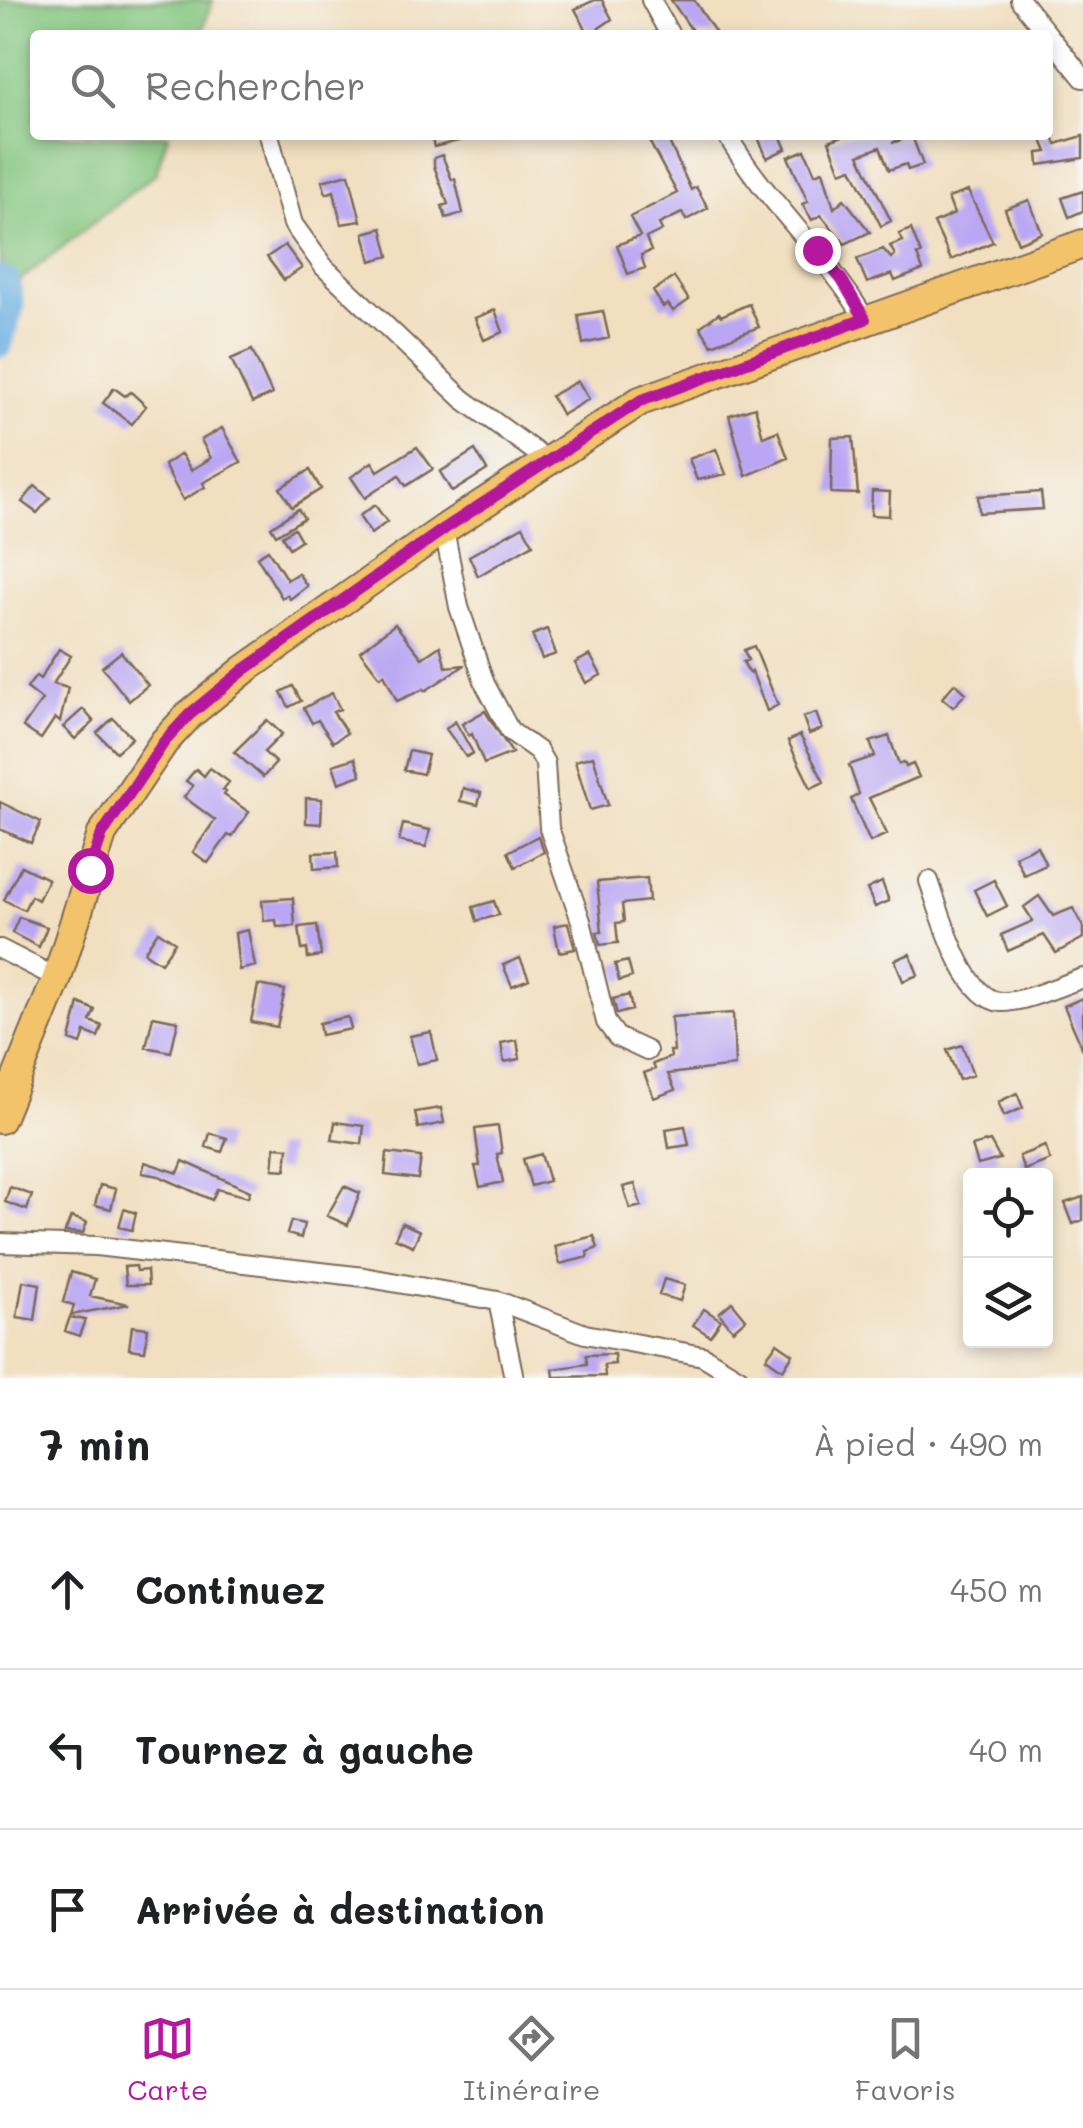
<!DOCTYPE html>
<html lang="fr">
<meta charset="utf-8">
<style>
body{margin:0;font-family:Mali,sans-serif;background:#f6f6f6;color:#202124}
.controls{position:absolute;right:30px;bottom:30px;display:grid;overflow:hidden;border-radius:10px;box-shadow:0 5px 15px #0003}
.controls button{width:90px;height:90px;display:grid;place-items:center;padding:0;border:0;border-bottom:2px solid #e0e0e0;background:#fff;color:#202124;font:50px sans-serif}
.stop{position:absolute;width:30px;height:30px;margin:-22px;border:8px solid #b5179e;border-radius:50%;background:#fff}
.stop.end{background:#b5179e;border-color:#fff;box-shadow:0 2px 10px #0008}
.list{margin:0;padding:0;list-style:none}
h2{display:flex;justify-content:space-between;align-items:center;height:130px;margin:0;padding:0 40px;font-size:42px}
h2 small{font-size:32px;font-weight:400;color:#757577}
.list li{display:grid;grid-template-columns:65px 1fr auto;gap:30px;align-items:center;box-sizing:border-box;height:160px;padding:0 40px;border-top:2px solid #e0e0e0}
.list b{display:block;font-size:38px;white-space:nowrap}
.list em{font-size:32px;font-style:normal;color:#757577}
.icon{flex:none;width:55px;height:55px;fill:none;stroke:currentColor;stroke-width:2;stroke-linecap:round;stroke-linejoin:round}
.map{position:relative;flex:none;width:1083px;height:1378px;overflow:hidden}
.search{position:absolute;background:#fff;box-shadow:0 5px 15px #0003;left:30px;right:30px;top:30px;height:110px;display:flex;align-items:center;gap:25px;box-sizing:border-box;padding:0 35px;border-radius:10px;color:#757577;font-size:38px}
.sheet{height:610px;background:#fff}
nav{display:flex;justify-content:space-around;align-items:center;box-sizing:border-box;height:140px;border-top:2px solid #e0e0e0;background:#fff;font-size:28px;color:#757577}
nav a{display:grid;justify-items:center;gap:5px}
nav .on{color:#b5179e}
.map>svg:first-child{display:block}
</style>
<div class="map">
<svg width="1083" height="1378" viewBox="0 0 1083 1378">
<rect width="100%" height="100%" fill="#f6f6f2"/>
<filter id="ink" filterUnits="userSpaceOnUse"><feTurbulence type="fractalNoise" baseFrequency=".01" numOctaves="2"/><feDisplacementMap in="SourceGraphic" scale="20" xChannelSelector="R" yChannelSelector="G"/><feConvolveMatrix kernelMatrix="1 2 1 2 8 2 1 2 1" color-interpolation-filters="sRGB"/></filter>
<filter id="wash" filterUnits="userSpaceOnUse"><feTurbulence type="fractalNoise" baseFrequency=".0048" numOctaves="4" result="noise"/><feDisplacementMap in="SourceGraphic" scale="40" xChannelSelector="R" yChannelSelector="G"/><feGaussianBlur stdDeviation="2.25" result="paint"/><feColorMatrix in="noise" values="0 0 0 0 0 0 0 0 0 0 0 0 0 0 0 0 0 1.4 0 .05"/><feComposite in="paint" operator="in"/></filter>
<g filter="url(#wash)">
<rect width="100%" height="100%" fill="#f1dfc0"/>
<path fill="#84c67f" stroke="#60784e" stroke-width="2.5" d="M 0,0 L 213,0 L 201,35 L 35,35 L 35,135 L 168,135 L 156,173 L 0,296 Z"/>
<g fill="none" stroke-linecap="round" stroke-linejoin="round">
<path stroke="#6cafe1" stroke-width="25" d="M 0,278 L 8,282 L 12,306 L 0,345"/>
</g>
<g id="blocks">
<path fill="#baa6f3" d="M 595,0 L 602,0 L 612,19 L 589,35 L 575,9 Z
M 671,0 L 694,0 L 717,35 L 695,35 Z
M 431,135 L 465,135 L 466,139 L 434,147 Z
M 656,135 L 666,135 L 691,190 L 696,187 L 708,208 L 686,220 L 682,213 L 659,224 L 662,230 L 646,238 L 651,251 L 641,255 L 645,268 L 628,274 L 617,245 L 640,236 L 630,217 L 677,193 L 648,139 Z
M 757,135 L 780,135 L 786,149 L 767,158 Z
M 845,135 L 908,135 L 892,143 L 912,136 L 923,165 L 908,170 L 906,164 L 889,170 L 880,147 L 859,155 L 891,221 L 881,226 L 852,168 L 841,172 L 829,141 Z
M 1040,135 L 1052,135 L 1056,144 L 1083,136 L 1083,158 L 1039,165 L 1038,153 L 1047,152 Z
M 805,150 L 815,174 L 823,171 L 834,208 L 844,199 L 870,232 L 845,244 L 821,215 L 812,220 L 802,204 L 808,202 L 788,157 Z
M 442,155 L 452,180 L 455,179 L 463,213 L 446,218 L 442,206 L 448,204 L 434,166 L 434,158 Z
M 349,174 L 361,221 L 341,224 L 334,191 L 326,194 L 322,181 Z
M 968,191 L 993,242 L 951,260 L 934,223 L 954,214 L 948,198 Z
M 1083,191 L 1083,211 L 1069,217 L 1062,198 Z
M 1029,200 L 1042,233 L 1018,243 L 1005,209 Z
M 382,228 L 389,256 L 371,261 L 364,233 Z
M 911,229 L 921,254 L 917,255 L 923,270 L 895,281 L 892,274 L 867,283 L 857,259 L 883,249 L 891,258 L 895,255 L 890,246 L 903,241 L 899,234 Z
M 285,245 L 302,268 L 284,280 L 267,257 Z
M 674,277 L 689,300 L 673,311 L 668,304 L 663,307 L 653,291 Z
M 749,304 L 759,327 L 712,345 L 700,327 L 719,313 L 721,316 Z
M 495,310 L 503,332 L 484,340 L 475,318 Z
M 603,311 L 609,338 L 583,344 L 578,315 Z
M 252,350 L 272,394 L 252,403 L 231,359 Z
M 578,381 L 589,399 L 562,415 L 551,396 Z
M 114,388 L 125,396 L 131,392 L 146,406 L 132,424 L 103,403 Z
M 755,407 L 763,437 L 778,431 L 788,458 L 746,476 L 729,415 Z
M 222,428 L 241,462 L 203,483 L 205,487 L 183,500 L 164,465 L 181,454 L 191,470 L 211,458 L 201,440 Z
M 853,437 L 858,494 L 831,493 L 832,438 Z
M 417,447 L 433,469 L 406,486 L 399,475 L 365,498 L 351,477 L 372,462 L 378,471 Z
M 716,449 L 726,474 L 697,480 L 689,459 Z
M 475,450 L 487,470 L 452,492 L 440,472 Z
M 310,470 L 321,489 L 292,507 L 280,488 Z
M 35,486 L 50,498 L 37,513 L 22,502 Z
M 872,491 L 890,492 L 889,516 L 871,515 Z
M 1041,492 L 1043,509 L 979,513 L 978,496 Z
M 375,505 L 387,522 L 371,534 L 359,516 Z
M 298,509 L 304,518 L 276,535 L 271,527 Z
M 523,526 L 533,544 L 478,576 L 469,556 Z
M 294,528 L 301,540 L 289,548 L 282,536 Z
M 268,550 L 287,580 L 298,573 L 307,586 L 290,599 L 287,595 L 282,598 L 257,557 Z
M 395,624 L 422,658 L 440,646 L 446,667 L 465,665 L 425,691 L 424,689 L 397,701 L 384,674 L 380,677 L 360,651 Z
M 547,629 L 556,654 L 542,659 L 532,635 Z
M 754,646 L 778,705 L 767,711 L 752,672 L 750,674 L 743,662 L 748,660 L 744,650 Z
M 59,649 L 71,656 L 53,684 L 68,688 L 60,722 L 55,718 L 41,739 L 23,727 L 42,700 L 27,688 L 36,676 L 40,679 Z
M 121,652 L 148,685 L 129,701 L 102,667 Z
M 590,655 L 601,675 L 586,683 L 575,663 Z
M 955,683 L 966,693 L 953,707 L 942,698 Z
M 293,686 L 301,701 L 289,707 L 281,692 Z
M 332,693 L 340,709 L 333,712 L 347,733 L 333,742 L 318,720 L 312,723 L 304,708 Z
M 83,709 L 94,722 L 75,739 L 63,727 Z
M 485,711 L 512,753 L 484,764 L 472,734 L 469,736 L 462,724 Z
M 816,713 L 822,729 L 809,734 L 803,717 Z
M 113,718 L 132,738 L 116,752 L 97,733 Z
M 267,720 L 282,734 L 264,752 L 276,763 L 263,777 L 234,752 Z
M 455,721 L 473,753 L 466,757 L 446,729 Z
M 800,735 L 824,782 L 811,788 L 788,741 Z
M 889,736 L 899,764 L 904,762 L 906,767 L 913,764 L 919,777 L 869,798 L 887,834 L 870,842 L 851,799 L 859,794 L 849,765 L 875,756 L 870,742 Z
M 409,751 L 428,755 L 423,774 L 404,770 Z
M 593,756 L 608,805 L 590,810 L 575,761 Z
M 355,758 L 361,775 L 339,783 L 333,765 Z
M 210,768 L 229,782 L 223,790 L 226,792 L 224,795 L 249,812 L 232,837 L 228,835 L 208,863 L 193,852 L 215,820 L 184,797 L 193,786 L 186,781 L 196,769 L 204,776 Z
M 463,788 L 481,793 L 478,805 L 460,801 Z
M 306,798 L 322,799 L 321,824 L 306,823 Z
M 0,802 L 41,822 L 31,843 L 0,829 Z
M 403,824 L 430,830 L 426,847 L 399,841 Z
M 538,836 L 544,852 L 515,867 L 508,852 Z
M 1037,846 L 1046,865 L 1024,875 L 1015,856 Z
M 337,852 L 338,867 L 314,869 L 313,853 Z
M 21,866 L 48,879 L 38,900 L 31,896 L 24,910 L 4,900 Z
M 647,878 L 649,901 L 622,904 L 624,922 L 616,923 L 618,943 L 600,945 L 597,932 L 602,932 L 597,882 Z
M 994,880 L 1007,906 L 987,916 L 974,890 Z
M 882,882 L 889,901 L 875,907 L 867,889 Z
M 1039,896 L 1053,916 L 1073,908 L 1083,927 L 1083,938 L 1056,953 L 1044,935 L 1008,951 L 1001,935 L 1033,921 L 1024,907 Z
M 293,898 L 295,926 L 277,927 L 276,920 L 264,921 L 262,900 Z
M 494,901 L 499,915 L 477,921 L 473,907 Z
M 19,917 L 47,927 L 39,947 L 12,933 Z
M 568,923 L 575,949 L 559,952 L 554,926 Z
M 317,925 L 321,956 L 308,958 L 307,949 L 302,950 L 299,927 Z
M 248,930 L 255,966 L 239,970 L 235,933 Z
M 158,931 L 175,942 L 161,963 L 144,952 Z
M 910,954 L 918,975 L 903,981 L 895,960 Z
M 520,958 L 529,979 L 512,986 L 503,965 Z
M 628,961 L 632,977 L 619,981 L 615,964 Z
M 258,985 L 285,990 L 277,1027 L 251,1022 Z
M 629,995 L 632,1010 L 617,1014 L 613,999 Z
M 1083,998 L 1083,1050 L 1064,1006 Z
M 79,1003 L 95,1010 L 90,1021 L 102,1026 L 98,1037 L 85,1032 L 81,1044 L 70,1040 Z
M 733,1013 L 735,1066 L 668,1074 L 675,1090 L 654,1098 L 644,1073 L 655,1069 L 653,1064 L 671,1057 L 670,1051 L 674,1051 L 671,1017 Z
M 153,1016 L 178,1021 L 171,1052 L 146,1047 Z
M 348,1017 L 351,1029 L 321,1035 L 319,1023 Z
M 431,1032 L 437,1060 L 417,1064 L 410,1036 Z
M 517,1040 L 520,1059 L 504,1062 L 501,1043 Z
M 962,1045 L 973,1075 L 959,1080 L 947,1050 Z
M 1017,1093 L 1023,1108 L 1004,1116 L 998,1102 Z
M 441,1108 L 444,1123 L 418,1128 L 415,1112 Z
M 335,1122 L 364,1126 L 362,1144 L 332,1140 Z
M 498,1126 L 502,1153 L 497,1154 L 503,1182 L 480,1187 L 475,1166 L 480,1166 L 475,1129 Z
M 685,1126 L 689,1145 L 669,1148 L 666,1129 Z
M 210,1133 L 227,1138 L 222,1152 L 206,1147 Z
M 990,1141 L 1000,1159 L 978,1165 L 972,1146 Z
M 1045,1146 L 1050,1160 L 1024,1170 L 1019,1156 Z
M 275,1147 L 288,1148 L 286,1170 L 273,1169 Z
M 387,1153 L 421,1157 L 418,1179 L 385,1175 Z
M 541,1154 L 549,1181 L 531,1186 L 523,1159 Z
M 183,1161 L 250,1191 L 248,1197 L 217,1189 L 212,1200 L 159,1176 L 142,1173 L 145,1162 L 178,1173 Z
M 635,1184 L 641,1206 L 630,1209 L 623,1187 Z
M 100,1185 L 116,1189 L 111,1209 L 95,1205 Z
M 344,1186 L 360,1193 L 348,1225 L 327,1216 Z
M 10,1187 L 32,1195 L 27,1210 L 5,1202 Z
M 1083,1197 L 1083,1220 L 1073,1224 L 1065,1203 Z
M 124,1209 L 136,1213 L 132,1230 L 119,1227 Z
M 71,1217 L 87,1222 L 83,1233 L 65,1232 Z
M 291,1221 L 304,1224 L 301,1238 L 287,1234 Z
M 402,1223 L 420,1231 L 413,1246 L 395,1238 Z
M 594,1236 L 598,1248 L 587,1252 L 588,1257 L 560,1264 L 555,1246 Z
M 136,1266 L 137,1271 L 147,1270 L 148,1285 L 126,1285 L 124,1267 Z
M 71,1272 L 95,1279 L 90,1296 L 129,1304 L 71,1315 L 74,1305 L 63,1302 Z
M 664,1279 L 685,1285 L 680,1301 L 659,1295 Z
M 23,1281 L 40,1284 L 35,1320 L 17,1317 Z
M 732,1302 L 746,1319 L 733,1330 L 719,1313 Z
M 704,1309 L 721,1320 L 710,1336 L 693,1325 Z
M 70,1317 L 85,1320 L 79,1336 L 65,1331 Z
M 132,1326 L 148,1328 L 145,1351 L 129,1349 Z
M 777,1343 L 793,1354 L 783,1370 L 766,1358 Z
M 614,1354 L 615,1364 L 604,1365 L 605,1376 L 554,1377 L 553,1369 L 587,1364 L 586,1355 Z"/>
</g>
</g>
<g filter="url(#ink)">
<use href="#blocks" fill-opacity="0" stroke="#7b6957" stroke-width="2.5"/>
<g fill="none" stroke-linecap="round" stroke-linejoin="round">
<defs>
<path id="street" d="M 651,0 L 670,35
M 1020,0 L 1083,78
M 269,135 L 293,224 L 324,267 L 463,399 L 548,461
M 727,135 C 766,202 826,253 865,319
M 444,529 L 459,607 L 485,684 L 510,731 L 538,751 L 545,763 L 549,828 L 581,921 L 606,1022 L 617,1037 L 647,1051
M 929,881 C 940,912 963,999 1001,1002 C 1022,1003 1062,985 1083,978
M 0,949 L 57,978
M 0,1243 L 96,1246 L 364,1277 L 498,1301 L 585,1334 L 703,1356 L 739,1378
M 498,1301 L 514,1378"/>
<path id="primary" d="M 0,1119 L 57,978 L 102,834 L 164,742 L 190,714 L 244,670 L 444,529 L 640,401 L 1083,244"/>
</defs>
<use href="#street" stroke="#7b6957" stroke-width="22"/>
<use href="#primary" stroke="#7b6957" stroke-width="32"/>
<use href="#street" stroke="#fff" stroke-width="18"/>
<use href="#primary" stroke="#f2c36a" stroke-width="28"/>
</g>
</g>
<g fill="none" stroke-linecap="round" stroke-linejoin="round" filter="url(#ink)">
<path stroke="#b5179e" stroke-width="12" d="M 90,870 L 102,834 L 164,742 L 190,714 L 244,670 L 444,529 L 640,401 L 865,319 L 842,280 L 817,250"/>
</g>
</svg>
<div class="controls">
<button><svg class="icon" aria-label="locate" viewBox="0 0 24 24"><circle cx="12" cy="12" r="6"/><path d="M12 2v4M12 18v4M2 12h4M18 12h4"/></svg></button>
<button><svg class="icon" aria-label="layers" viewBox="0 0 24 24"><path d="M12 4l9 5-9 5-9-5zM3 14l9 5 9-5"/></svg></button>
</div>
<div class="stop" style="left:90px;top:870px"></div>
<div class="stop end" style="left:817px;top:250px"></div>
<div class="search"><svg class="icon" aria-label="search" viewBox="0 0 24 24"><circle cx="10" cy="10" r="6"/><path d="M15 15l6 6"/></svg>Rechercher</div>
</div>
<section class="sheet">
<h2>7 min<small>À pied · 490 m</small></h2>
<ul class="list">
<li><svg class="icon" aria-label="ahead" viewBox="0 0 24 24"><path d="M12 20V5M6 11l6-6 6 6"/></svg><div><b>Continuez</b></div><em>450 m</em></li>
<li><svg class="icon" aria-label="left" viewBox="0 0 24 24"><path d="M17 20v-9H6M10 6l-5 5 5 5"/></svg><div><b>Tournez à gauche</b></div><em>40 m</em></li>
<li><svg class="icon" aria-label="arrive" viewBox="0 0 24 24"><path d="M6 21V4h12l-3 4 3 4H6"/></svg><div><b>Arrivée à destination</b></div></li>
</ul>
</section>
<nav>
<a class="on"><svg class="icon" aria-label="map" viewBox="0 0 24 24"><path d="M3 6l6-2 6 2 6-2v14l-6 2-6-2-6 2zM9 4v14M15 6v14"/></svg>Carte</a>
<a><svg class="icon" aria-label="directions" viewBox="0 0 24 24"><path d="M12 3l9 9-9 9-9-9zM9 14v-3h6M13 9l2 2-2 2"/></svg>Itinéraire</a>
<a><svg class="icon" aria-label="saved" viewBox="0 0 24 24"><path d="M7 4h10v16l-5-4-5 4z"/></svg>Favoris</a>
</nav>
